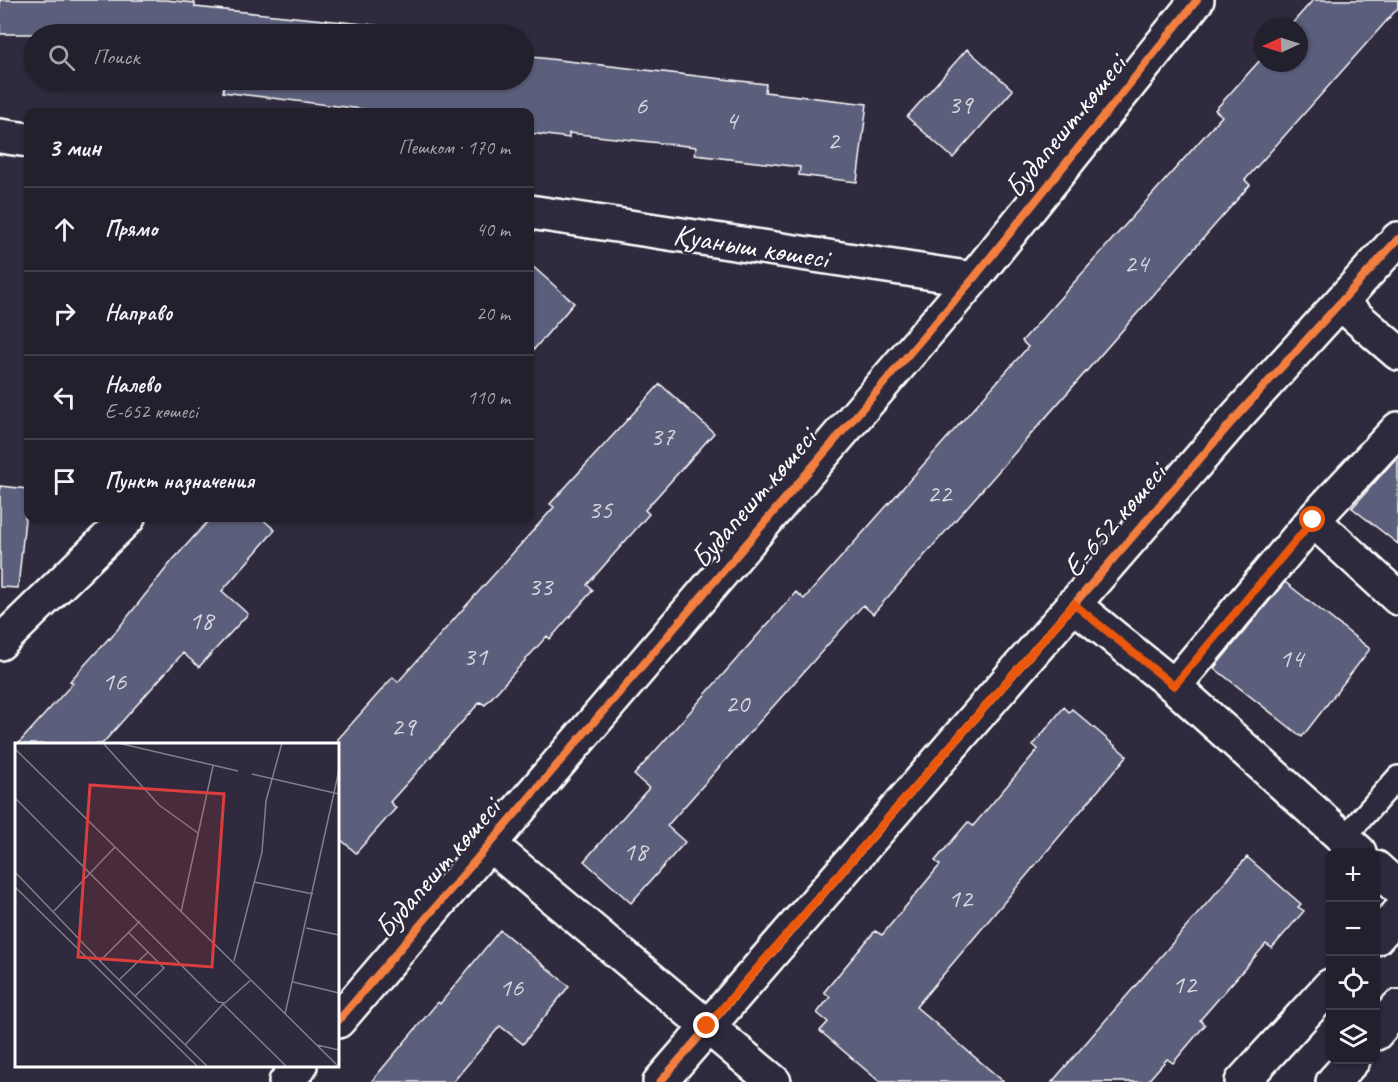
<!DOCTYPE html>
<html lang="ru">
<meta charset="utf-8">
<style>
body{margin:0;font-family:Caveat,sans-serif;background:#2f2d3a;color:#f1f3f6}
.controls{position:absolute;right:18px;bottom:18px;display:grid;overflow:hidden;border-radius:12px;box-shadow:0 2px 4px #0004}
.controls button{width:54px;height:54px;display:grid;place-items:center;padding:0;border:0;border-bottom:2px solid #403e4a;background:#23202e;color:#f1f3f6;font:30px sans-serif}
.compass{position:absolute;left:1254px;top:18px;width:54px;height:54px;border-radius:50%;background:#23202e;box-shadow:0 2px 4px #0004;rotate:266deg}
.stop{position:absolute;width:18px;height:18px;margin:-14px;border:4px solid #ea580c;border-radius:50%;background:#fff}
.stop.end{background:#ea580c;border-color:#fff;box-shadow:0 2px 6px #0008}
.list{margin:0;padding:0;list-style:none}
h2{display:flex;justify-content:space-between;align-items:center;height:78px;margin:0;padding:0 24px;font-size:26px}
h2 small{font-size:20px;font-weight:400;color:#a3a3aa}
.list li{display:grid;grid-template-columns:39px 1fr auto;gap:18px;align-items:center;box-sizing:border-box;height:84px;padding:0 24px;border-top:2px solid #403e4a}
.list b{display:block;font-size:22px;white-space:nowrap}
.list p{margin:0;font-size:20px;white-space:nowrap;color:#a3a3aa}
.list em{font-size:20px;font-style:normal;color:#a3a3aa}
.icon{flex:none;width:33px;height:33px;fill:none;stroke:currentColor;stroke-width:2;stroke-linecap:round;stroke-linejoin:round}
.map{position:relative;flex:none;width:1398px;height:1082px;overflow:hidden}
.search{position:absolute;background:#23202e;box-shadow:0 2px 4px #0004;left:24px;top:24px;width:510px;height:66px;display:flex;align-items:center;gap:15px;box-sizing:border-box;padding:0 21px;border-radius:33px;color:#a3a3aa;font-size:22px}
.panel{position:absolute;background:#23202e;box-shadow:0 2px 4px #0004;left:24px;top:108px;width:510px;height:414px;border-radius:12px}
.map>svg:first-child{display:block}
</style>
<div class="map">
<svg width="1398" height="1082" viewBox="0 0 1398 1082">
<rect width="100%" height="100%" fill="#2f2a3d"/>
<filter id="ink" filterUnits="userSpaceOnUse"><feTurbulence type="fractalNoise" baseFrequency=".0167" numOctaves="2"/><feDisplacementMap in="SourceGraphic" scale="12" xChannelSelector="R" yChannelSelector="G"/><feConvolveMatrix kernelMatrix="1 2 1 2 8 2 1 2 1" color-interpolation-filters="sRGB"/></filter>
<g filter="url(#ink)">
<path fill="#5c5e7b" stroke="#fff" stroke-width="1.5" d="M 0,0 L 166,0 L 195,3 L 195,7 L 383,26 L 382,34 L 0,34 Z
M 1313,0 L 1398,0 L 1398,8 L 1245,180 L 1250,185 L 873,614 L 863,605 L 667,826 L 685,842 L 631,903 L 584,861 L 649,788 L 634,775 L 796,592 L 804,599 L 1028,347 L 1022,341 L 1222,116 L 1215,110 L 1263,57 L 1263,63 L 1299,63 L 1299,27 L 1289,27 Z
M 967,49 L 1013,90 L 953,158 L 907,117 Z
M 524,56 L 766,84 L 765,92 L 867,104 L 857,182 L 799,175 L 800,167 L 695,155 L 696,147 L 569,133 L 569,138 L 530,133 L 530,112 L 386,112 L 223,92 L 224,84 L 186,80 L 524,80 Z
M 530,264 L 574,303 L 530,354 Z
M 660,384 L 714,433 L 645,510 L 649,514 L 587,585 L 593,590 L 550,639 L 547,636 L 485,705 L 480,702 L 390,802 L 396,808 L 356,853 L 338,837 L 338,739 L 393,677 L 398,682 L 554,507 L 550,504 Z
M 1398,456 L 1398,544 L 1352,508 Z
M 0,486 L 28,489 L 18,588 L 0,587 Z
M 211,518 L 261,518 L 275,530 L 222,591 L 248,614 L 199,667 L 183,653 L 102,744 L 18,744 L 73,683 L 70,681 L 109,638 L 110,639 L 172,561 Z
M 1285,582 L 1370,649 L 1302,737 L 1214,668 Z
M 1064,707 L 1069,712 L 1072,709 L 1127,756 L 916,1007 L 1004,1082 L 880,1082 L 820,1031 L 828,1022 L 817,1013 L 830,997 L 824,992 L 875,931 L 882,935 L 940,865 L 935,861 L 968,822 L 973,826 L 1038,749 L 1033,745 Z
M 1247,857 L 1301,904 L 1298,907 L 1304,911 L 1272,948 L 1266,944 L 1200,1020 L 1205,1025 L 1173,1063 L 1167,1059 L 1147,1082 L 1052,1082 Z
M 500,930 L 569,986 L 523,1044 L 500,1026 L 453,1082 L 371,1082 L 438,1002 L 440,1004 Z"/>
<g fill="none" stroke-linecap="round" stroke-linejoin="round">
<defs>
<path id="lane" d="M 1343,839 L 1398,777"/>
<path id="street" d="M 0,136 L 28,140
M 530,212 L 973,279
M 1340,303 L 1398,353
M 1313,520 L 1398,598
M 1073,604 L 1174,686 L 1359,852
M 0,643 L 128,518
M 1174,686 L 1313,520 L 1398,429
M 489,844 L 774,1082
M 1376,868 L 1398,888
M 1376,938 L 1398,914
M 338,1021 L 973,279 L 1197,0
M 1376,1033 L 1398,1007
M 286,1082 L 300,1066
M 660,1082 L 1237,416 L 1398,239
M 1242,1082 L 1330,986
M 1333,1082 L 1353,1060"/>
</defs>
<use href="#lane" stroke="#fff" stroke-width="26"/>
<use href="#street" stroke="#fff" stroke-width="38"/>
<use href="#lane" stroke="#2f2a3d" stroke-width="21"/>
<use href="#street" stroke="#2f2a3d" stroke-width="33"/>
<defs>
<path id="cycleway" d="M 338,1021 L 973,279 L 1197,0
M 660,1082 L 1237,416 L 1398,239"/>
</defs>
<use href="#cycleway" stroke="#2f2a3d" stroke-width="11"/>
<use href="#cycleway" stroke="#f27e40" stroke-width="8"/>
</g>
</g>
<g fill="none" stroke-linecap="round" stroke-linejoin="round" filter="url(#ink)">
<path stroke="#ea580c" stroke-width="8" d="M 707,1026 L 1074,604 L 1174,686 L 1313,520"/>
</g>
<g text-anchor="middle" dominant-baseline="central" stroke-width="4.5" stroke-linejoin="round" paint-order="stroke">
<g font-size="27" fill="#d6d7de">
<text x="960" y="104">39</text>
<text x="641" y="105">6</text>
<text x="731" y="120">4</text>
<text x="833" y="140">2</text>
<text x="1136" y="263">24</text>
<text x="662" y="436">37</text>
<text x="939" y="493">22</text>
<text x="600" y="509">35</text>
<text x="540" y="586">33</text>
<text x="201" y="620">18</text>
<text x="475" y="656">31</text>
<text x="1291" y="658">14</text>
<text x="114" y="681">16</text>
<text x="737" y="703">20</text>
<text x="403" y="726">29</text>
<text x="635" y="851">18</text>
<text x="960" y="898">12</text>
<text x="1184" y="984">12</text>
<text x="511" y="987">16</text>
</g>
<g font-size="30" fill="#fff" stroke="#2f2a3d">
<text transform="translate(1065 126) rotate(-51)">Будапешт көшесі</text>
<text transform="translate(751 246) rotate(9)">Қуаныш көшесі</text>
<text transform="translate(753 498) rotate(-49)">Будапешт көшесі</text>
<text transform="translate(1114 520) rotate(-49)">Е-652 көшесі</text>
<text transform="translate(437 868) rotate(-49)">Будапешт көшесі</text>
</g>
</g>
<g transform="translate(15 743)">
<rect width="324" height="324" fill="#2f2a3d"/>
<path fill="none" stroke="#827f8b" stroke-width="1.5" d="M 88,0 L 144,62 L 183,90M 103,0 L 223,28M 0,6 L 235,236M 237,31 L 324,51M 0,55 L 203,259 L 210,260 L 236,237 L 324,324M 0,129 L 85,218M 239,139 L 298,151M 0,144 L 183,324M 39,168 L 100,104M 166,169 L 198,23M 291,185 L 324,192M 114,190 L 149,225 L 120,253 L 85,218 L 125,178M 219,218 L 247,109 L 251,58 L 267,0M 104,237 L 133,209M 278,239 L 324,250M 120,253 L 193,324M 270,271 L 324,27M 170,302 L 208,261 L 272,324M 302,302 L 324,307"/>
<path fill="#da3e3e" fill-opacity="0.15" stroke="#da3e3e" stroke-width="3" d="M 75,42 L 209,51 L 197,224 L 63,214 Z"/>
<rect width="324" height="324" fill="none" stroke="#fff" stroke-width="3"/>
</g>
</svg>
<div class="controls">
<button>+</button>
<button>−</button>
<button><svg class="icon" aria-label="locate" viewBox="0 0 24 24"><circle cx="12" cy="12" r="6"/><path d="M12 2v4M12 18v4M2 12h4M18 12h4"/></svg></button>
<button><svg class="icon" aria-label="layers" viewBox="0 0 24 24"><path d="M12 4l9 5-9 5-9-5zM3 14l9 5 9-5"/></svg></button>
</div>
<svg class="compass" viewBox="-18 -18 36 36"><path d="M0-13l5 13h-10z" fill="#e53935"/><path d="M0 13l5-13h-10z" fill="#a3a3aa"/></svg>
<div class="stop" style="left:1313px;top:520px"></div>
<div class="stop end" style="left:707px;top:1026px"></div>
<div class="search"><svg class="icon" aria-label="search" viewBox="0 0 24 24"><circle cx="10" cy="10" r="6"/><path d="M15 15l6 6"/></svg>Поиск</div>
<section class="panel">
<h2>3 мин<small>Пешком · 170 m</small></h2>
<ul class="list">
<li><svg class="icon" aria-label="ahead" viewBox="0 0 24 24"><path d="M12 20V5M6 11l6-6 6 6"/></svg><div><b>Прямо</b></div><em>40 m</em></li>
<li><svg class="icon" aria-label="right" viewBox="0 0 24 24"><path d="M7 20v-9h11M14 6l5 5-5 5"/></svg><div><b>Направо</b></div><em>20 m</em></li>
<li><svg class="icon" aria-label="left" viewBox="0 0 24 24"><path d="M17 20v-9H6M10 6l-5 5 5 5"/></svg><div><b>Налево</b><p>Е-652 көшесі</p></div><em>110 m</em></li>
<li><svg class="icon" aria-label="arrive" viewBox="0 0 24 24"><path d="M6 21V4h12l-3 4 3 4H6"/></svg><div><b>Пункт назначения</b></div></li>
</ul>
</section>
</div>
